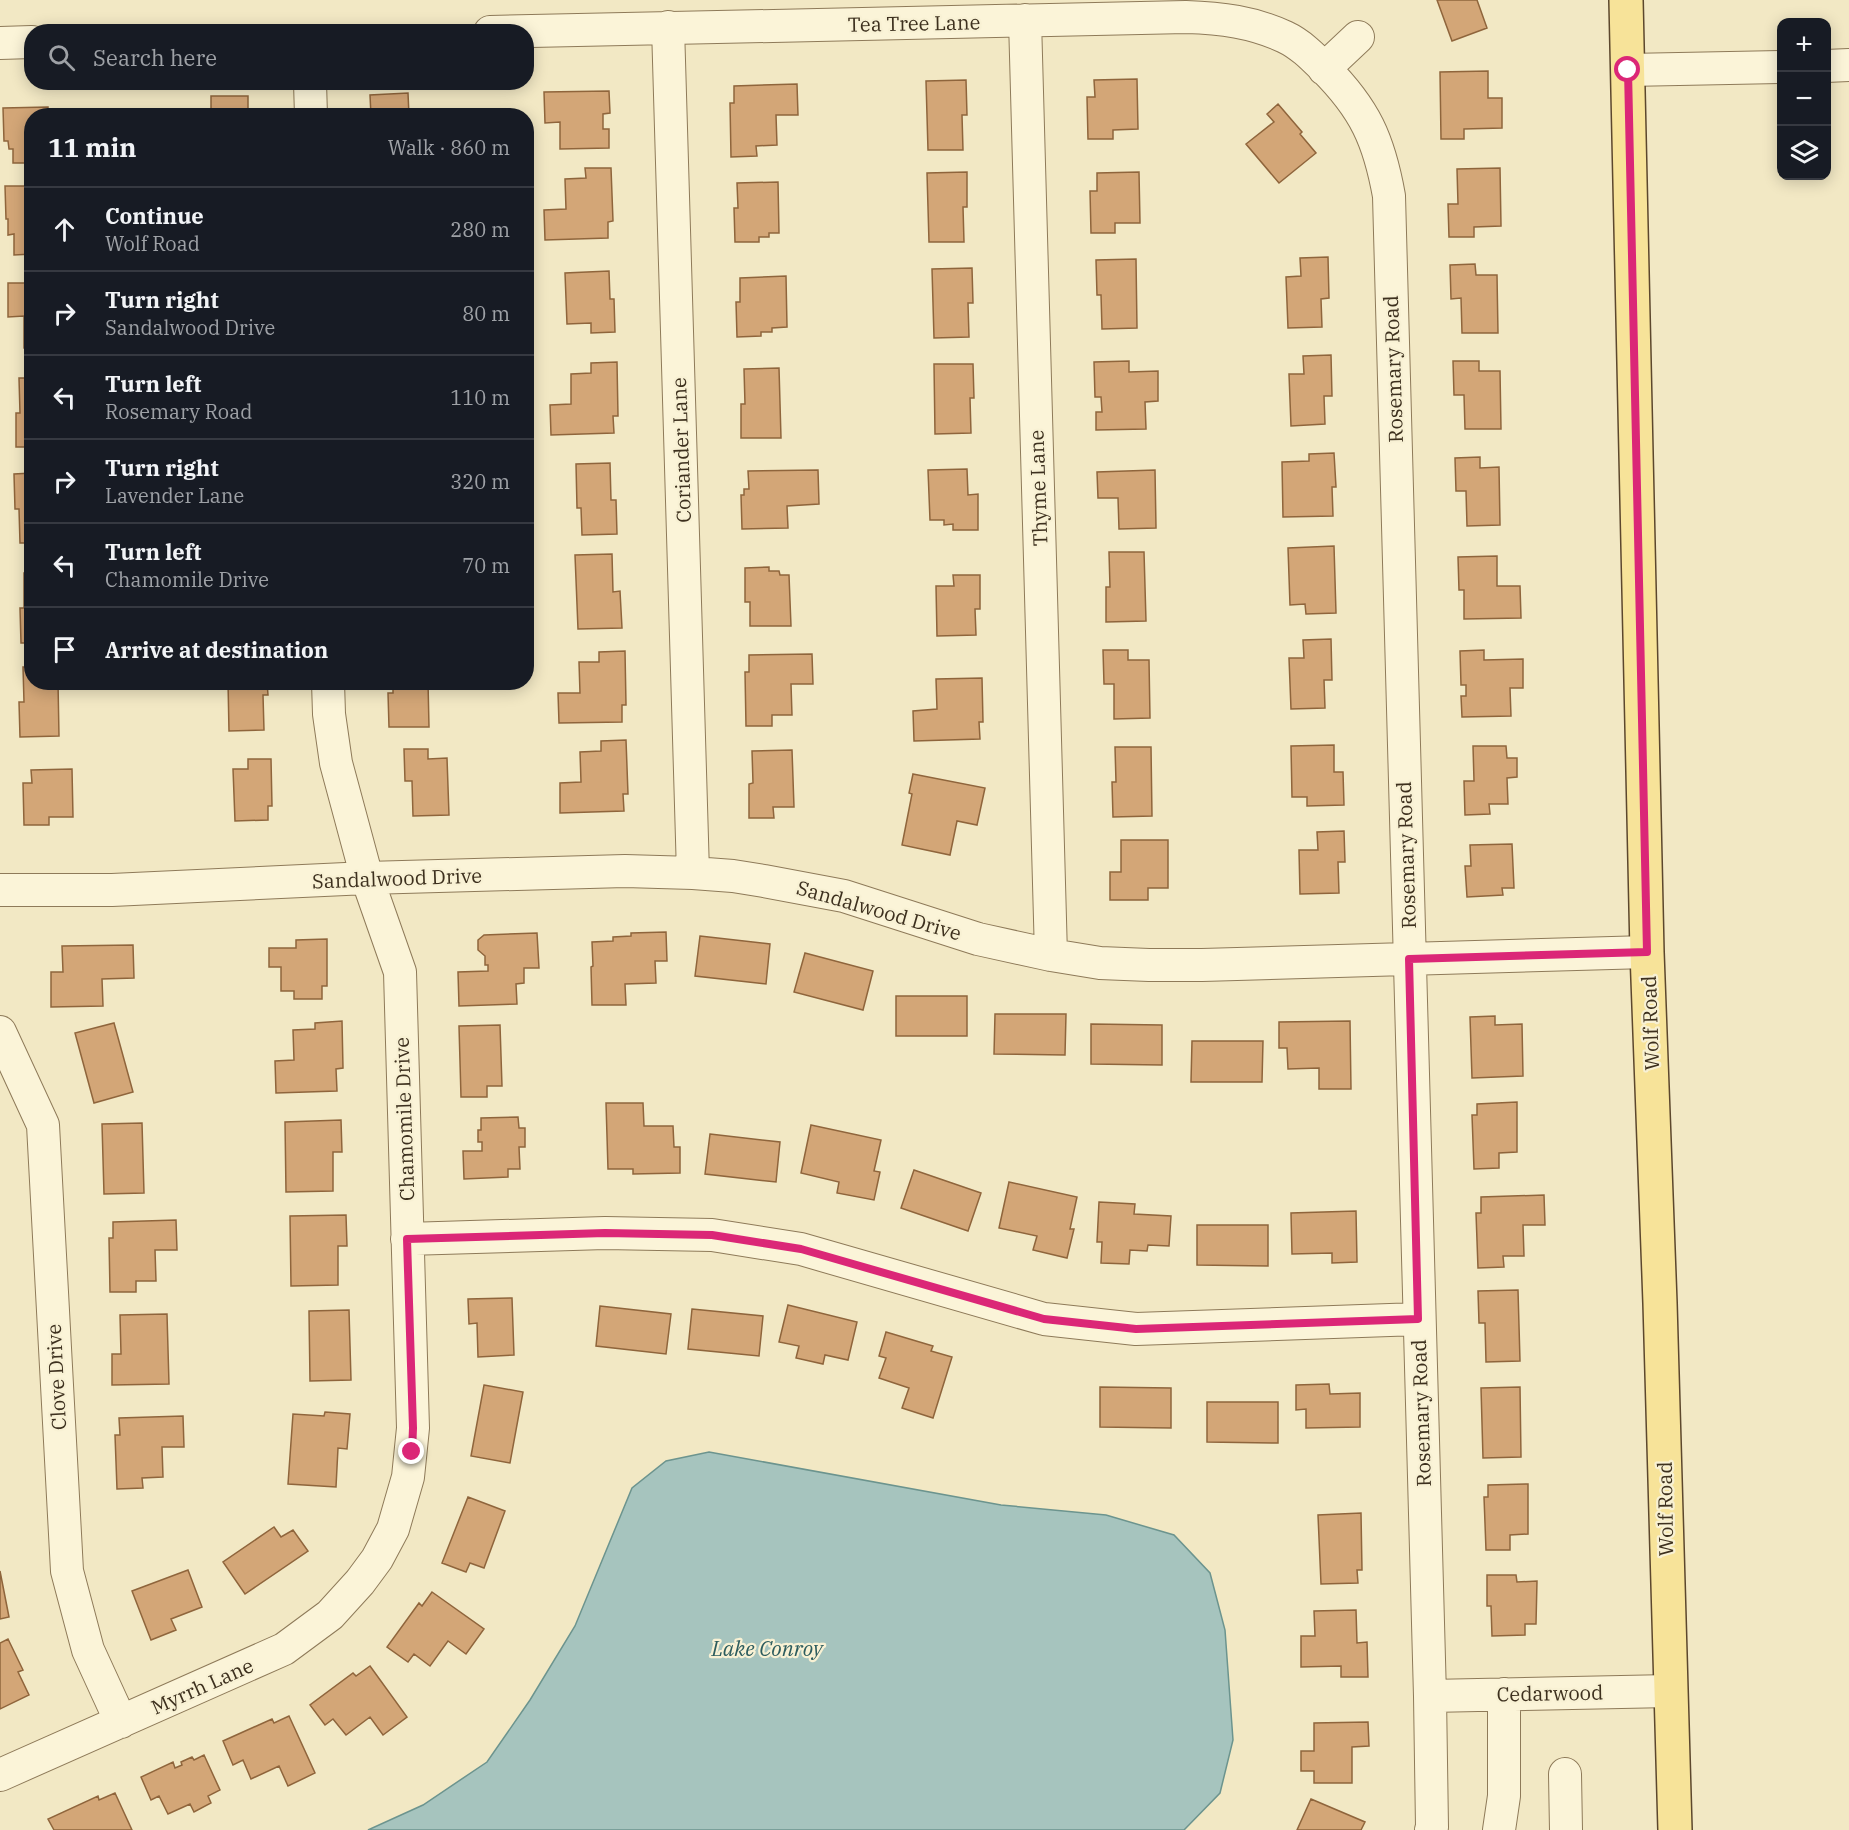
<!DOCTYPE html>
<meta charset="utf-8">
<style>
body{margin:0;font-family:"IBM Plex Serif",serif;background:#20242c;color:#f1f3f6}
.controls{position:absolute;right:18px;top:18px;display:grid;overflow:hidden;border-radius:12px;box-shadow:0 3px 15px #0003}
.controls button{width:54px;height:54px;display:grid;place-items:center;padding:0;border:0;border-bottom:2px solid #363941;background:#171b24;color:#f1f3f6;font:30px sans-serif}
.stop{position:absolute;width:18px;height:18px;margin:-14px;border:4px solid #db2777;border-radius:50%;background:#fff}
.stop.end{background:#db2777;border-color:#fff;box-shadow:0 2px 6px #0008}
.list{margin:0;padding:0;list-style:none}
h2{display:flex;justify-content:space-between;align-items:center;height:78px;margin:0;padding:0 24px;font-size:26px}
h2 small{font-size:20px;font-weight:400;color:#9ea1a6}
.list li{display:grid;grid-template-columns:39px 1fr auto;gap:18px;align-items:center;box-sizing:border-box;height:84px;padding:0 24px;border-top:2px solid #363941}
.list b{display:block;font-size:22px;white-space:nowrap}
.list p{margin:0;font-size:20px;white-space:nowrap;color:#9ea1a6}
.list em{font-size:20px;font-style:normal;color:#9ea1a6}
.icon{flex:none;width:33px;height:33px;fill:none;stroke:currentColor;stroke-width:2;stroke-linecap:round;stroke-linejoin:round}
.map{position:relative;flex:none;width:1849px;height:1830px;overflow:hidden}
.search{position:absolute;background:#171b24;box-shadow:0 3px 15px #0003;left:24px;top:24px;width:510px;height:66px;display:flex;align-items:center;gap:15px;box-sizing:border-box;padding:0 21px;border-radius:24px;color:#9ea1a6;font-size:22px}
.panel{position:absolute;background:#171b24;box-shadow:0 3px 15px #0003;left:24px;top:108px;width:510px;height:582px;border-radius:24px}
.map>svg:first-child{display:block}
</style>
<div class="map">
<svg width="1849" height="1830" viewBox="0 0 1849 1830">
<rect width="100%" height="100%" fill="#f2e8c4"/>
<path fill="#a6c4be" stroke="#6c948e" stroke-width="1.5" d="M 709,1452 L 1001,1505 L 1106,1515 L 1174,1535 L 1210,1573 L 1225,1630 L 1233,1740 L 1220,1793 L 1184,1830 L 368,1830 L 423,1805 L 487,1762 L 530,1700 L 575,1626 L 632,1488 L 666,1461 Z"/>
<path fill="#d3a677" stroke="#8f653c" stroke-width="1.5" d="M 1437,0 L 1477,0 L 1487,28 L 1452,41 Z
M 1488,71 L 1488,98 L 1502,98 L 1502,128 L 1464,129 L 1464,139 L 1441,139 L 1440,72 Z
M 1137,79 L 1138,129 L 1113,130 L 1113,139 L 1088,139 L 1087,97 L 1095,97 L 1094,80 Z
M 966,80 L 967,115 L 962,115 L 963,150 L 928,150 L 926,81 Z
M 797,84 L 798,115 L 776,115 L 777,145 L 756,146 L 757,156 L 731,157 L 730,103 L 734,103 L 734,86 Z
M 609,91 L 610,113 L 603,114 L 603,129 L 609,129 L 609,148 L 560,149 L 560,122 L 545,123 L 544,92 Z
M 408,93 L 409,116 L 371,116 L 370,95 Z
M 211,96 L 248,96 L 248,116 L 191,116 L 191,110 L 211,110 Z
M 1278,104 L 1302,132 L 1300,134 L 1316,153 L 1279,183 L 1246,144 L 1274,122 L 1267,114 Z
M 48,107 L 48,116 L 32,116 L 32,163 L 13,163 L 13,149 L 9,149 L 8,141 L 4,141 L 3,108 Z
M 585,168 L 611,168 L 613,221 L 608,222 L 608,238 L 545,240 L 544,210 L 566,209 L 565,179 L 586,178 Z
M 1500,168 L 1501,226 L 1474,227 L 1474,237 L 1449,237 L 1448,204 L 1458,204 L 1457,169 Z
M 967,172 L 967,207 L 963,207 L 964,242 L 929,242 L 927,173 Z
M 1139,172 L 1140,223 L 1115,223 L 1115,233 L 1091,233 L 1090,191 L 1097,191 L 1097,173 Z
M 778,182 L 779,233 L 769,233 L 769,237 L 759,237 L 759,242 L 735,242 L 734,208 L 738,208 L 737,183 Z
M 5,186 L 32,186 L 32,254 L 14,255 L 14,234 L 8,235 L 8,219 L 6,219 Z
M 1328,257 L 1329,298 L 1321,299 L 1322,327 L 1288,328 L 1286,277 L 1301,276 L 1300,258 Z
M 1136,259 L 1137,328 L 1102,329 L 1101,295 L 1097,295 L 1096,260 Z
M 1475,264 L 1476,275 L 1497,275 L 1498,333 L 1462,333 L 1461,298 L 1451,299 L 1450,265 Z
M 972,268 L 973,303 L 968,303 L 969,337 L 934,338 L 932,269 Z
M 609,271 L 610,299 L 614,299 L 615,332 L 591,333 L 591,323 L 567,324 L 565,273 Z
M 786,276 L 787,327 L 772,328 L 772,332 L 761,332 L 761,336 L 737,337 L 736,302 L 740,302 L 740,278 Z
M 8,283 L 32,283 L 32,347 L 24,348 L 24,316 L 8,317 Z
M 1331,355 L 1332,396 L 1324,396 L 1325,424 L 1291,426 L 1289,374 L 1304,374 L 1303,356 Z
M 1129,361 L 1129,372 L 1158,371 L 1158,401 L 1145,402 L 1146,429 L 1096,430 L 1096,412 L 1102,412 L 1101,397 L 1095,397 L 1094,362 Z
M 1453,361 L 1479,361 L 1479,371 L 1500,371 L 1501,429 L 1465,429 L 1464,395 L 1454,395 Z
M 617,362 L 618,416 L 613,416 L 614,433 L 551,435 L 550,405 L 571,404 L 571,374 L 591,373 L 591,363 Z
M 934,364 L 973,364 L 974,398 L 970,398 L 971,433 L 935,434 Z
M 779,368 L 781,438 L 741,438 L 741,404 L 745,404 L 744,369 Z
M 19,378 L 32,378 L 32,447 L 16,447 L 16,413 L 20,413 Z
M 1334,453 L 1336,487 L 1332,487 L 1333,516 L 1283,517 L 1282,462 L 1309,461 L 1309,454 Z
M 1480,457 L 1480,468 L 1499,467 L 1500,525 L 1467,526 L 1466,491 L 1456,491 L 1455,458 Z
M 610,463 L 611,500 L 616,500 L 617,534 L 582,535 L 581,508 L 577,508 L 576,464 Z
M 967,469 L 968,495 L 978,494 L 978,530 L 953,530 L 953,524 L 944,525 L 944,520 L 930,520 L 928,470 Z
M 818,470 L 819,504 L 787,506 L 788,528 L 742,529 L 741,495 L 744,495 L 744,489 L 749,489 L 748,471 Z
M 1155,470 L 1156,528 L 1119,529 L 1118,498 L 1098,498 L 1097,472 Z
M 32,473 L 32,543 L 20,543 L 19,509 L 15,509 L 14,474 Z
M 1334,546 L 1336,613 L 1306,614 L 1305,604 L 1290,605 L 1288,548 Z
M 1109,552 L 1144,552 L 1146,621 L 1106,622 L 1106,587 L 1110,587 Z
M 612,554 L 613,592 L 620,591 L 622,628 L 578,629 L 575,555 Z
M 1497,556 L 1497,586 L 1520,586 L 1521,618 L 1464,619 L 1464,590 L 1459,590 L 1458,557 Z
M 769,567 L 769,571 L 779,571 L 780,575 L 789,575 L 791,626 L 750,626 L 750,602 L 745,602 L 745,568 Z
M 24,573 L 32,573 L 32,643 L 21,643 L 20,608 L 24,608 Z
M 953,575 L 980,575 L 980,609 L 975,609 L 976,635 L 937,636 L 936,586 L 954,586 Z
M 1331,639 L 1332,680 L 1324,680 L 1325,708 L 1291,709 L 1289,658 L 1304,658 L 1303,640 Z
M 1103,650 L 1128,650 L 1128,660 L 1149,660 L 1150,718 L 1114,719 L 1114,684 L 1104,684 Z
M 1484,650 L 1484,660 L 1523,659 L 1523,688 L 1510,688 L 1511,716 L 1462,717 L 1461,696 L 1466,696 L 1466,685 L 1461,685 L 1460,651 Z
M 625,651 L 626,705 L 622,705 L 622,722 L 559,723 L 558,693 L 580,693 L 579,662 L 599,662 L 599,652 Z
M 812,654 L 813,684 L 791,684 L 792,715 L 772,715 L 772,726 L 746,726 L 745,672 L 749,672 L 749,655 Z
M 23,667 L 32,667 L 32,682 L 58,682 L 59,736 L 20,737 L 19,702 L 24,702 Z
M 982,678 L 983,722 L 979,722 L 980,739 L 914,741 L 913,711 L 937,709 L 936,679 Z
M 228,682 L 267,682 L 268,695 L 263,695 L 264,730 L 229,731 Z
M 393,682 L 428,682 L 429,727 L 389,727 L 388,693 L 393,693 Z
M 626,740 L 628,794 L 623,794 L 624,811 L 560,813 L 560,783 L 581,782 L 580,752 L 601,751 L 601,741 Z
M 1334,745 L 1334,772 L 1343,772 L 1344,805 L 1307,806 L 1307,797 L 1292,797 L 1291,746 Z
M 1473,746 L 1506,746 L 1507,758 L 1517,758 L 1517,777 L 1507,778 L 1508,804 L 1489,804 L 1490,814 L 1465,815 L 1464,781 L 1474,781 Z
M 1115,747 L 1151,747 L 1152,816 L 1113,817 L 1112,782 L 1116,782 Z
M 404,749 L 428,749 L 428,759 L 447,758 L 449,815 L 413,816 L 412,781 L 405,781 Z
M 792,750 L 794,807 L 773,807 L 774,818 L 749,818 L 749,784 L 753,783 L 752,751 Z
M 248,759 L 271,759 L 272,806 L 268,806 L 268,820 L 235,821 L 233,769 L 248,769 Z
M 72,769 L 73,817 L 49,817 L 49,825 L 24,825 L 23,783 L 32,783 L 31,770 Z
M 913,774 L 985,788 L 977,825 L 957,821 L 950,855 L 902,845 L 912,794 L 909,793 Z
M 1344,831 L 1345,862 L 1338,862 L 1339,893 L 1300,894 L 1299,850 L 1318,850 L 1317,832 Z
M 1121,840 L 1168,840 L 1168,888 L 1148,888 L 1148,900 L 1110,900 L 1110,872 L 1121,872 Z
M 1512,844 L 1514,888 L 1502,888 L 1503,895 L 1467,897 L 1465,866 L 1471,866 L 1470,845 Z
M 666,932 L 667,961 L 655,961 L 656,983 L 625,984 L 626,1005 L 592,1005 L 591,967 L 593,966 L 592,942 L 613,941 L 613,937 L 631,936 L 631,933 Z
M 537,933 L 539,968 L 524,968 L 524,983 L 516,984 L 517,1004 L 459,1006 L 458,972 L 488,971 L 488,965 L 485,965 L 485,956 L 478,950 L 478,940 L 484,935 Z
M 700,936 L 770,944 L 766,984 L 695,976 Z
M 327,939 L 327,986 L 322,986 L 322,999 L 294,999 L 294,991 L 281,991 L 281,967 L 269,967 L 269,948 L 296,948 L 296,940 Z
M 133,945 L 134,978 L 102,979 L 103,1006 L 51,1007 L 51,972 L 63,972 L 62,946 Z
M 805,953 L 873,971 L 863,1010 L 794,992 Z
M 896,996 L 967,996 L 967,1036 L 896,1036 Z
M 995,1014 L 1066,1014 L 1065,1055 L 994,1054 Z
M 1495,1016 L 1495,1025 L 1522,1024 L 1523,1076 L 1472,1078 L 1470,1017 Z
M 342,1021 L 343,1068 L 336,1069 L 337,1091 L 276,1093 L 275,1061 L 294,1060 L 293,1030 L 315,1029 L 315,1023 Z
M 1350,1021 L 1351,1089 L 1319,1089 L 1319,1068 L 1288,1069 L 1287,1048 L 1279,1048 L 1279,1022 Z
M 114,1023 L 133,1092 L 94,1103 L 75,1033 Z
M 1091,1024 L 1162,1025 L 1162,1065 L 1091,1064 Z
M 500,1025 L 502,1086 L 487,1086 L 487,1097 L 461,1097 L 459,1026 Z
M 1192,1041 L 1263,1041 L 1262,1082 L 1191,1082 Z
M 1517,1102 L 1517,1152 L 1499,1153 L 1499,1168 L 1474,1169 L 1472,1115 L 1477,1115 L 1477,1104 Z
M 606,1103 L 643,1103 L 644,1126 L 673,1126 L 674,1147 L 680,1147 L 680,1173 L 633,1174 L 633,1169 L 608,1169 Z
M 518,1117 L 519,1128 L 525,1128 L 525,1147 L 519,1147 L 520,1169 L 508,1169 L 508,1177 L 464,1179 L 463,1151 L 482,1151 L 482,1142 L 478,1142 L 478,1130 L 481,1130 L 481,1118 Z
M 341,1120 L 342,1152 L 333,1152 L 333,1191 L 286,1192 L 285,1122 Z
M 142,1123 L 144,1193 L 104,1194 L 102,1124 Z
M 811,1125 L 881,1140 L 874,1171 L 880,1172 L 874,1200 L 837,1193 L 839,1182 L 801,1173 Z
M 710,1134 L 780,1142 L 776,1182 L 705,1174 Z
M 914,1170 L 981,1193 L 968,1231 L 901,1208 Z
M 1009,1182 L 1077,1197 L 1070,1229 L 1074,1229 L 1067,1258 L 1033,1250 L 1037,1236 L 999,1228 Z
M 1544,1195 L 1545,1225 L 1523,1225 L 1524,1256 L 1503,1256 L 1504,1267 L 1478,1268 L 1476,1213 L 1481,1213 L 1481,1197 Z
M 1099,1202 L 1135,1204 L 1134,1214 L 1171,1216 L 1169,1246 L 1148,1245 L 1147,1251 L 1130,1250 L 1129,1264 L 1101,1263 L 1102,1242 L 1097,1242 Z
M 1356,1211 L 1357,1262 L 1332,1263 L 1332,1253 L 1292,1254 L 1291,1213 Z
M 346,1215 L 347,1246 L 338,1246 L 338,1285 L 291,1286 L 290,1216 Z
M 176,1220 L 177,1250 L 155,1250 L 156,1281 L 136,1281 L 136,1292 L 110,1292 L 109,1238 L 113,1238 L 113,1222 Z
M 1197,1225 L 1268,1225 L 1268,1266 L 1197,1265 Z
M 1518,1290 L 1520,1361 L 1486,1362 L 1485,1323 L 1479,1323 L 1478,1291 Z
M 512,1298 L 514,1355 L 478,1357 L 477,1323 L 469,1324 L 468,1299 Z
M 788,1305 L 857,1322 L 848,1360 L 825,1355 L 823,1364 L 796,1358 L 799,1346 L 779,1342 Z
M 600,1306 L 671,1314 L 666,1354 L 596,1346 Z
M 692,1309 L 763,1316 L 759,1356 L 688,1349 Z
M 349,1310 L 351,1380 L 310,1381 L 309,1311 Z
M 167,1314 L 169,1384 L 112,1385 L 112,1354 L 121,1354 L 120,1315 Z
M 886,1332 L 933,1346 L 931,1351 L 952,1357 L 933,1418 L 902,1408 L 909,1388 L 879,1378 L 886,1358 L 879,1356 Z
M 1329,1384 L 1330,1394 L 1360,1393 L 1360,1427 L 1306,1428 L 1306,1409 L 1296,1410 L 1296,1385 Z
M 484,1385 L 523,1392 L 510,1463 L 471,1456 Z
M 1100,1387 L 1171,1388 L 1171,1428 L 1100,1427 Z
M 1520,1387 L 1521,1457 L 1483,1458 L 1481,1388 Z
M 1207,1402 L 1278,1402 L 1278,1443 L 1207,1442 Z
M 325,1412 L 350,1414 L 347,1449 L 338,1448 L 336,1487 L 288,1484 L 293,1414 L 324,1416 Z
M 183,1416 L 184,1447 L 162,1447 L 163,1477 L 142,1478 L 143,1488 L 117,1489 L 115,1435 L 120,1435 L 119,1418 Z
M 1528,1484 L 1528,1534 L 1510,1535 L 1510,1550 L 1486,1550 L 1484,1497 L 1488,1497 L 1488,1485 Z
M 468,1497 L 505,1511 L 484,1568 L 470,1563 L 466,1572 L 442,1563 Z
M 1361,1513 L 1362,1570 L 1357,1570 L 1358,1583 L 1321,1584 L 1318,1515 Z
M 274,1527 L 281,1537 L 293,1530 L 308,1551 L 245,1594 L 223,1562 Z
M 188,1570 L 202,1607 L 171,1619 L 176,1630 L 151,1640 L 132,1591 Z
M 0,1571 L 9,1617 L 0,1619 Z
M 1487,1575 L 1516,1575 L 1517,1582 L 1537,1581 L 1536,1624 L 1525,1624 L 1525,1635 L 1492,1636 L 1491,1606 L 1487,1606 Z
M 432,1592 L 484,1629 L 466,1654 L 448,1641 L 430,1666 L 414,1654 L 408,1662 L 387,1647 L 419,1603 L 422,1606 Z
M 1356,1610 L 1357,1643 L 1367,1642 L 1368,1677 L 1341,1677 L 1341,1666 L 1301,1667 L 1301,1636 L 1315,1636 L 1314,1611 Z
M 8,1639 L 23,1670 L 18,1672 L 29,1695 L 0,1709 L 0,1643 Z
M 370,1666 L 407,1717 L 383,1735 L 370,1717 L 346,1735 L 333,1719 L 325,1725 L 310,1705 L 353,1673 L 356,1676 Z
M 289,1716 L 315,1773 L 288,1786 L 279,1766 L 251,1779 L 243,1760 L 233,1765 L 223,1741 L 272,1719 L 274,1723 Z
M 1368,1722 L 1369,1746 L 1352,1747 L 1352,1783 L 1314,1783 L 1314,1771 L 1301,1771 L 1301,1751 L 1314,1751 L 1314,1723 Z
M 204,1755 L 220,1790 L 208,1796 L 211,1803 L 194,1812 L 190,1804 L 168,1814 L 159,1796 L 151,1800 L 141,1777 L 173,1762 L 175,1768 L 182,1765 L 181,1762 L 192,1757 L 194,1760 Z
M 115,1793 L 132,1830 L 54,1830 L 48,1819 L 98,1796 L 99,1800 Z
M 1311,1799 L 1365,1822 L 1361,1830 L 1297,1830 Z"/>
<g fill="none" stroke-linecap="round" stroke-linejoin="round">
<defs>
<path id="minor" d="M 1025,20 L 1051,955
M 668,27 L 693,873
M 490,32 L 1186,17 C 1221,18 1253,22 1285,37 C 1300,44 1312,56 1324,68 C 1365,109 1379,140 1389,196 L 1430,1696 L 1432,1827 L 1431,1830
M 0,43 L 32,42
M 1826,66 L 1849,65
M 1324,69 L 1358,37
M 1628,70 L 1782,67
M 310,82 L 311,116
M 0,890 L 112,890 L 367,878 L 625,871 L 693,873 L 733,876 L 764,881 L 844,896 L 978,939 L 1051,955 L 1100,963 L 1149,965 L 1202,965 L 1647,952
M 0,1032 L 43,1125 L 67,1571 L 88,1650 L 121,1722
M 407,1239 L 605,1233 L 712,1235 L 801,1249 L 1044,1319 L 1136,1329 L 1418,1319
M 1430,1696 L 1670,1691
M 1565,1774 L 1566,1830
M 0,1775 L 284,1649 L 330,1615 L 360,1582 L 377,1559 L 393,1529 L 408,1477 L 413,1428 L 400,972 L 367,878 L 336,763 L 329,714 L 328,682
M 1499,1830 L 1504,1796 L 1504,1694"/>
<path id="major" d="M 1626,0 L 1647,952 L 1660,1303 L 1675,1830"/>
</defs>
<use href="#minor" stroke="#8e7a59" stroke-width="34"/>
<use href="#major" stroke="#5c472d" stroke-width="36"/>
<use href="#minor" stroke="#fbf4d8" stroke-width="32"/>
<use href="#major" stroke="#f7e399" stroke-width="33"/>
</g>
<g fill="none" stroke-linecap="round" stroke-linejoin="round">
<path stroke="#db2777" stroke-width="8" d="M 412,1452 L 413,1428 L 407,1239 L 605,1233 L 712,1235 L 801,1249 L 1044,1319 L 1136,1329 L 1418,1319 L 1409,959 L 1647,952 L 1628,70"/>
</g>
<g text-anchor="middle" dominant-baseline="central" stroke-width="4.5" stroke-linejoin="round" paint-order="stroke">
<g font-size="20" fill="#3d301e" stroke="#f8f1d4">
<text transform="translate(914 23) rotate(-1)">Tea Tree Lane</text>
<text transform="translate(1393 369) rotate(-92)">Rosemary Road</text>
<text transform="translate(681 450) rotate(-92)">Coriander Lane</text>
<text transform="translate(1038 488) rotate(-92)">Thyme Lane</text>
<text transform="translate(1406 855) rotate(-92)">Rosemary Road</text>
<text transform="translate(397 878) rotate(-2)">Sandalwood Drive</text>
<text transform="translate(879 910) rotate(16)">Sandalwood Drive</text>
<text transform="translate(1650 1023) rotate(-92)">Wolf Road</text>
<text transform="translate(404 1119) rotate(-92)">Chamomile Drive</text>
<text transform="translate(56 1377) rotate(-93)">Clove Drive</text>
<text transform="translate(1421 1413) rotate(-92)">Rosemary Road</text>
<text transform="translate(1665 1509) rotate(-91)">Wolf Road</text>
<text transform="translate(202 1686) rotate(-24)">Myrrh Lane</text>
<text transform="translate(1550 1693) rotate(-1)">Cedarwood</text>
</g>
<g font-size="21" font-style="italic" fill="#2c5c5e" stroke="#f8f1d4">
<text x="767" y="1648">Lake Conroy</text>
</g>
</g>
</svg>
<div class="controls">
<button>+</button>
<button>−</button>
<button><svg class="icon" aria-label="layers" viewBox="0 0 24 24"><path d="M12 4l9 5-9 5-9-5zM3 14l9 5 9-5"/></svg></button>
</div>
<div class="stop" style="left:1628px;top:70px"></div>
<div class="stop end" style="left:412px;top:1452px"></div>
<div class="search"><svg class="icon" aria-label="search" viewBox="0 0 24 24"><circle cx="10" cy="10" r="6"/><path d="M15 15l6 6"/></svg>Search here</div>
<section class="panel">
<h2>11 min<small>Walk · 860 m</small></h2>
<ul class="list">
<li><svg class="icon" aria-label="ahead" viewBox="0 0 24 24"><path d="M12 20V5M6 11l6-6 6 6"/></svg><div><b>Continue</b><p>Wolf Road</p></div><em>280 m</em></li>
<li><svg class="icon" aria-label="right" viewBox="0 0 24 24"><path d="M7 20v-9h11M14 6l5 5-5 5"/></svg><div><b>Turn right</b><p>Sandalwood Drive</p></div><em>80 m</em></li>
<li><svg class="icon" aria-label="left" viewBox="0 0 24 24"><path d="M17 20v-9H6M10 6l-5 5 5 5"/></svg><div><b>Turn left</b><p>Rosemary Road</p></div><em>110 m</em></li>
<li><svg class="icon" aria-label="right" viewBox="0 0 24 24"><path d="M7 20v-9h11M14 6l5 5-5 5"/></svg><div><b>Turn right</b><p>Lavender Lane</p></div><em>320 m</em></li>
<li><svg class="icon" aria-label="left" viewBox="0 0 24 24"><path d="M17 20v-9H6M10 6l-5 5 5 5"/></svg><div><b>Turn left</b><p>Chamomile Drive</p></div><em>70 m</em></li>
<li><svg class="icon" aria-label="arrive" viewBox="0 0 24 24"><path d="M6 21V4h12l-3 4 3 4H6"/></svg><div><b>Arrive at destination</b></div></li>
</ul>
</section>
</div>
